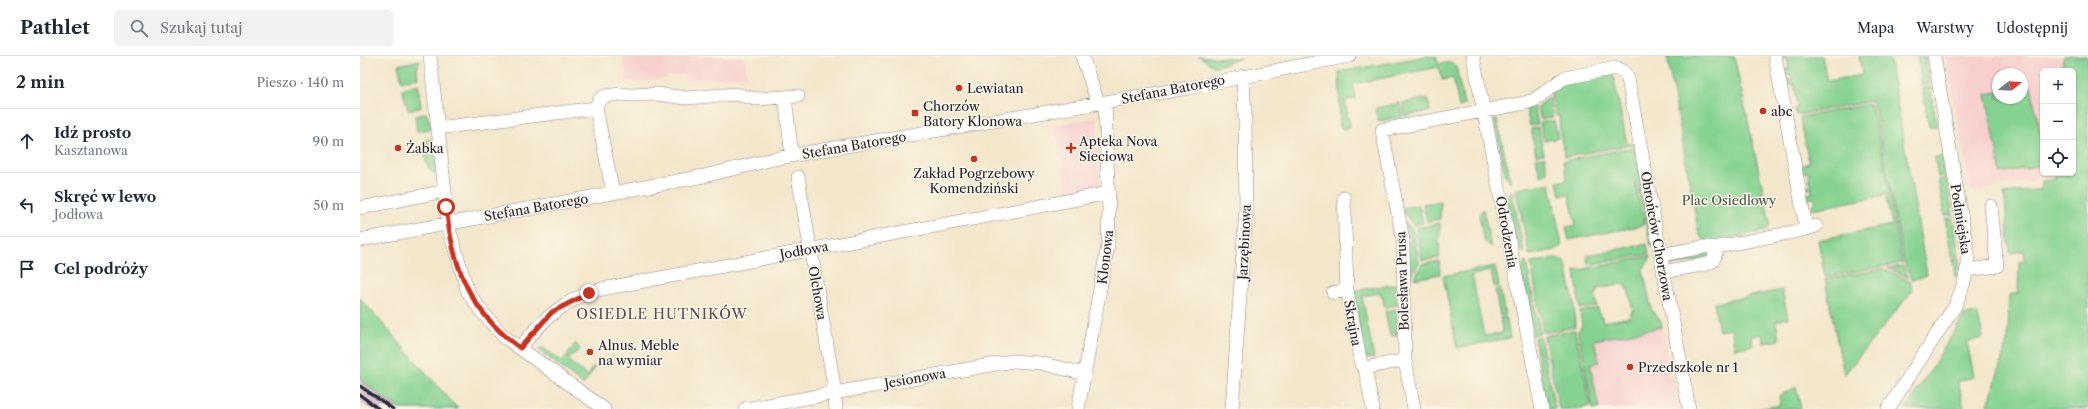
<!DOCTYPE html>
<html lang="pl">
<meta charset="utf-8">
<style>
body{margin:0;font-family:"Libre Caslon Text",serif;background:#f2f2f3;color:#1f2937}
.controls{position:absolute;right:12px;top:12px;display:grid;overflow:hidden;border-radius:6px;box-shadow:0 1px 3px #0004}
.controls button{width:36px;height:36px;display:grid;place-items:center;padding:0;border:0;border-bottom:1px solid #e0e1e3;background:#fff;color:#1f2937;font:20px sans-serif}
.compass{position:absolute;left:1632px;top:12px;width:36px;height:36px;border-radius:50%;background:#fff;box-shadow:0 1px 3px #0004;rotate:72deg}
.stop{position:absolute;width:12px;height:12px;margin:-9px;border:3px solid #c8321e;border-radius:50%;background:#fff}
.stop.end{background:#c8321e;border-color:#fff;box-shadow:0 1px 4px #0008}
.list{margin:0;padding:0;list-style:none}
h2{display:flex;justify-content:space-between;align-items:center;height:52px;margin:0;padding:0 16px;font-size:17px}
h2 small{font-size:13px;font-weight:400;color:#747a83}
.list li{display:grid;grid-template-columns:26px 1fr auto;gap:12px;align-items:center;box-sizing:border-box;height:64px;padding:0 16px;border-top:1px solid #e0e1e3}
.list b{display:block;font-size:15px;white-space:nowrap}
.list p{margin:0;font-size:13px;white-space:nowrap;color:#747a83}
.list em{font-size:13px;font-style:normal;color:#747a83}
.icon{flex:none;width:22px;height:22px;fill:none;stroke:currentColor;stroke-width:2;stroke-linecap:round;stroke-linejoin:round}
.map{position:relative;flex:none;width:1728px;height:353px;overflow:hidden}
header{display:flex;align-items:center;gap:24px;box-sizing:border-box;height:56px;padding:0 20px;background:#fff;border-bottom:1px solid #e0e1e3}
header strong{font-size:19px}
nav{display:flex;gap:22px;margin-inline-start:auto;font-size:14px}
.search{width:280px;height:36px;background:#f2f2f3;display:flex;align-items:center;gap:10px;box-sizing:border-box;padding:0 14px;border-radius:6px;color:#747a83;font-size:15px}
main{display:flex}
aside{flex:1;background:#fff}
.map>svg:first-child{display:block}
</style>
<header>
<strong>Pathlet</strong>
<div class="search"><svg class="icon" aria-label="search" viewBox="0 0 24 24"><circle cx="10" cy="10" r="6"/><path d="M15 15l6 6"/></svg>Szukaj tutaj</div>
<nav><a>Mapa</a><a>Warstwy</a><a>Udostępnij</a></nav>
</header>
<main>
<aside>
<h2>2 min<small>Pieszo · 140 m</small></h2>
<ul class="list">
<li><svg class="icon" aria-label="ahead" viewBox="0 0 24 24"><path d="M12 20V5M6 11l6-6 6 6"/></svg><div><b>Idź prosto</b><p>Kasztanowa</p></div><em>90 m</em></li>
<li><svg class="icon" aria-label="left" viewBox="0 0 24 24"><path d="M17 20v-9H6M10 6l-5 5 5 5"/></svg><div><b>Skręć w lewo</b><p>Jodłowa</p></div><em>50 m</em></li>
<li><svg class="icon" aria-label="arrive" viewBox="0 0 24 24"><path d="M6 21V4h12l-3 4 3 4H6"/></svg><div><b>Cel podróży</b></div></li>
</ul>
</aside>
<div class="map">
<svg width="1728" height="353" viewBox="0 0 1728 353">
<rect width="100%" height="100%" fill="#fcf5e5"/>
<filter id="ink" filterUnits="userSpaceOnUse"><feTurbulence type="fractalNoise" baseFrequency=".025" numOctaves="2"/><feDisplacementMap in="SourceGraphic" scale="8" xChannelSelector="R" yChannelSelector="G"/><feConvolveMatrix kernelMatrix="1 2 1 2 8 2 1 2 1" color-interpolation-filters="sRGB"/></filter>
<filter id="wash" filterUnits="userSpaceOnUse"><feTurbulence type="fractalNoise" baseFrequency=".012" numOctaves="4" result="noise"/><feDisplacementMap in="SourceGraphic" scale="16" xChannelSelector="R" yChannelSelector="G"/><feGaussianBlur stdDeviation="0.9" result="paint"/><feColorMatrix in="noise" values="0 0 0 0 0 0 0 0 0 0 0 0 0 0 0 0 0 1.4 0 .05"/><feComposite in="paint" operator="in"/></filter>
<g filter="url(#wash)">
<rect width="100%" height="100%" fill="#f3e7cb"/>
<path fill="#f7d0ce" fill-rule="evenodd" d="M 263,0 L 384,0 L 388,21 L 325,24 L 325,19 L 307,20 L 307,23 L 267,26 Z
M 1585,0 L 1704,0 L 1701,15 L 1683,15 L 1683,117 L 1676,124 L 1611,135 ZM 1638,18 L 1662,18 L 1662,42 L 1638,42 Z
M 737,61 L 740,126 L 738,131 L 735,134 L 707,139 L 695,69 Z
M 1302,271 L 1311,323 L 1315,323 L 1320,353 L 1239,353 L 1230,308 L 1239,306 L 1234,284 Z"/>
<path fill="#d2bec4" d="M 0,308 L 63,353 L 10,353 L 0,346 Z"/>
<path fill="#86d391" stroke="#547a66" d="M 839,0 L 843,1 L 882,2 L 855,11 Z
M 1067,0 L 1077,1 L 1078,8 L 1091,6 L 1096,10 L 1104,49 L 1099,51 L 1093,22 L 1082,24 L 1079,11 L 993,28 L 996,42 L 985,45 L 990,71 L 983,73 L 980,71 L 979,16 Z
M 1307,0 L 1374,0 L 1410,167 L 1406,175 L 1347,186 L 1339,179 Z
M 1419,0 L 1462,0 L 1467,25 L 1502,19 L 1499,0 L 1529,0 L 1567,219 L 1552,224 L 1544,206 L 1513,45 L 1436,59 L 1435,52 L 1438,51 L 1434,28 L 1426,29 L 1426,24 L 1433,23 L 1432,19 L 1424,20 L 1423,14 L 1429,13 L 1427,2 L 1419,4 Z
M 1557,0 L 1565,0 L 1569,28 L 1562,29 Z
M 1704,0 L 1728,0 L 1728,353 L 1627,353 L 1648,283 L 1649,239 L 1658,237 L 1659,206 L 1665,205 L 1664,195 L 1650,197 L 1644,138 L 1681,133 L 1682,125 L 1696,123 L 1693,117 L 1713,117 L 1713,15 L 1701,15 Z
M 60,4 L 57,13 L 58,22 L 42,25 L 38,9 Z
M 1253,18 L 1267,88 L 1275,88 L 1205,101 L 1200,77 L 1199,60 L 1196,60 L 1191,38 L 1205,27 Z
M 58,28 L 61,52 L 48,54 L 42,33 Z
M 1671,30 L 1683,93 L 1683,109 L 1641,117 L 1626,38 L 1638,36 L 1638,42 L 1662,42 L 1662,32 Z
M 1570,31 L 1577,70 L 1569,71 L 1562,32 Z
M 1189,41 L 1193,61 L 1181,64 L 1177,51 Z
M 1068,42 L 1070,55 L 1045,60 L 1043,47 Z
M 1040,47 L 1043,61 L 1018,65 L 1016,52 Z
M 1511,48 L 1530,138 L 1453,153 L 1451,150 L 1456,145 L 1453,142 L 1448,143 L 1447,138 L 1452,137 L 1452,132 L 1447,133 L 1447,130 L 1451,129 L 1448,116 L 1441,117 L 1440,110 L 1449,107 L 1440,61 Z
M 1174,51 L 1178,68 L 1170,70 L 1166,53 Z
M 66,57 L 72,73 L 57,75 L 55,60 Z
M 1134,63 L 1137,63 L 1151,127 L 1145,119 Z
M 1194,64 L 1198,82 L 1184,85 L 1180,67 Z
M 1178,71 L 1184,98 L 1176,99 L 1171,73 Z
M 73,83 L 77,118 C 65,116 65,98 63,88 L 66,84 Z
M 1275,91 L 1293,183 L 1291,190 L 1277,125 L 1275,126 L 1284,169 L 1209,184 L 1206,171 L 1216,169 L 1209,138 L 1200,139 L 1197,126 L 1207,124 L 1203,105 Z
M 1582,100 L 1585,120 L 1578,121 L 1575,101 Z
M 1185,101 L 1187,117 L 1180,120 L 1176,102 Z
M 1586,122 L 1593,159 L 1585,160 L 1578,124 Z
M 1185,128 L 1190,128 L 1202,190 L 1195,194 L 1169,199 L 1156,133 Z
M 1152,135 L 1164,197 L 1157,191 L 1147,141 Z
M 1530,140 L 1542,207 L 1465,221 L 1458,184 L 1532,169 L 1526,141 Z
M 1081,145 L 1080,163 L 1067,166 L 1063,148 Z
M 1059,149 L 1063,167 L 1053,169 L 1041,152 Z
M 1123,153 L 1131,191 L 1124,185 L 1119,159 Z
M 1593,162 L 1599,199 L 1592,201 L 1585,163 Z
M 1045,166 L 1053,174 L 1059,207 L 1049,223 L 1047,185 L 1051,185 L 1051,181 L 1047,181 Z
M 1080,167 L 1079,202 L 1062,204 L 1056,172 Z
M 1287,188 L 1289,198 L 1228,209 L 1227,199 Z
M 1346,194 L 1349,198 L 1349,203 L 1312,209 L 1311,202 Z
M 1290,200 L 1290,203 L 1283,213 L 1292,255 L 1301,265 L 1302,271 L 1234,284 L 1239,306 L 1230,308 L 1239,353 L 1233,353 L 1218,275 L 1222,270 L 1220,256 L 1238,252 L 1240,261 L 1242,261 L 1243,266 L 1271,261 L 1271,256 L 1273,255 L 1268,233 L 1266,233 L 1265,228 L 1237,233 L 1237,238 L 1235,239 L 1237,250 L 1220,253 L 1215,215 Z
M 1195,202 L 1203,204 L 1206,209 L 1214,248 L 1215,271 L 1183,277 L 1171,207 Z
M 1599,202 L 1600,210 L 1595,221 L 1593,203 Z
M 1079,205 L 1080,218 L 1054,223 L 1062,208 Z
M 1166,206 L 1180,277 L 1173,279 L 1160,213 Z
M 1135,210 L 1139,230 L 1134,231 L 1131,215 L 1112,219 L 1124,280 L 1143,277 L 1140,262 L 1146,261 L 1150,282 L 1097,292 L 1083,220 Z
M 1543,210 L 1548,221 L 1528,212 Z
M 1524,213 L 1549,224 L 1553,234 L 1484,319 L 1465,223 Z
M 1036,228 L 1037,249 L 1025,251 L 1021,237 L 1002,240 L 1014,302 L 1005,302 L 992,235 Z
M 1140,233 L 1145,259 L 1140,260 L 1135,234 Z
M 1422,234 L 1428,262 L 1416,265 L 1419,284 L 1403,287 L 1402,278 L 1391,280 L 1393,289 L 1375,293 L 1371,273 L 1359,275 L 1354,247 Z
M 0,242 L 98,353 L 40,353 L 0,324 Z
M 1036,253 L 1037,279 L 1030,280 L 1025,255 Z
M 1605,258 L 1618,258 L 1623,282 L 1607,286 L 1614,321 L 1598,325 L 1604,353 L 1546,353 Z
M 1215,274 L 1231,350 L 1214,353 L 1199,353 L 1184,280 Z
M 1180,280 L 1195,353 L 1188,353 L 1174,282 Z
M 216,287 L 220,294 L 208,302 C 213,311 221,312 226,320 L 234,310 L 235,312 L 223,329 L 179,294 L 182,291 L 202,305 Z
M 1436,331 L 1441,353 L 1398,353 L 1420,349 L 1419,340 Z"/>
</g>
<g filter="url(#ink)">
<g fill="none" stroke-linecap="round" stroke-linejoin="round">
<defs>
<path id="minor" d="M 70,0 L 89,173 L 108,236 L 122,256 L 143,280 L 244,353
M 722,0 L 738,47
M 1113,0 L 1182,353
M 1415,0 L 1446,172
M 425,41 L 432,100
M 236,52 L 253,137
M 78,72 L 236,52 L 239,44 L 245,40 L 260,38 L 270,39 L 297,38 L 326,42 L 376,38 L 395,43 L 438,40
M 438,121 L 473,324 L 476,353
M 984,142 L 987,234
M 0,152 L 85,135
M 0,184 L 344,120 L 414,103 L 468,93 L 828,32 L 989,0
M 1300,199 L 1344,191 L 1358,191 L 1443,174 L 1456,170
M 1608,214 L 1637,210 L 1631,150
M 1303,216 L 1347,208 L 1353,205 L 1358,191
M 973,237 L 987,234 L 1001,308 L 1005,312 L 1013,353
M 160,292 C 182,264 205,242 242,233 L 749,137
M 1005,312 L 1045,304
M 385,353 L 653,305 L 680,307 L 725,318
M 718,353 L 748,189 L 749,155 L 745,46
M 872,353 L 886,154 L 885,63 L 883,20
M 1054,353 L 1045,304 L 1043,184 L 1022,74 L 1165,47 L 1174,44 L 1204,22 L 1256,12 L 1264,16 L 1268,23 C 1289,133 1308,243 1329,353
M 1528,353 L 1595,250 C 1603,233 1608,218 1608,199 L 1574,0"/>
</defs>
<use href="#minor" stroke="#8a8483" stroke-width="14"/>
<use href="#minor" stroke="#fff" stroke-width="13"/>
<path stroke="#22223b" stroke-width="3" d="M 0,330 L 33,353
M 0,339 L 19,353"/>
</g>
</g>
<g fill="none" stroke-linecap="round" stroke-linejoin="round" filter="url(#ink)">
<path stroke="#c8321e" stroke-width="5" d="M 86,151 C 93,211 109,255 160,292 L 192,256 L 229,237"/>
</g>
<g fill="#c8321e" stroke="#fcf5e5" stroke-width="1.5">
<circle cx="599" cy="32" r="4"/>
<circle cx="1403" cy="55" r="4"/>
<rect x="551" y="53" width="8" height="8" rx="2"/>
<circle cx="38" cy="92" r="4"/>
<path d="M709 86h4v4h4v4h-4v4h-4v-4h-4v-4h4z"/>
<circle cx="614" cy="103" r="4"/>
<circle cx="230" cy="296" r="4"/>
<circle cx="1270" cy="311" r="4"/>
</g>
<g text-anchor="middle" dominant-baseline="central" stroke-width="3" stroke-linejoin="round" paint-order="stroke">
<g font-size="13" fill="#22223b" stroke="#fcf5e5" text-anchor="start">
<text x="607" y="32">Lewiatan</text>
<text x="563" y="50">Chorzów<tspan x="563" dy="15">Batory Klonowa</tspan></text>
<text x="1411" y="55">abc</text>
<text x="719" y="85">Apteka Nova<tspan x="719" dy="15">Sieciowa</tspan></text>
<text x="46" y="92">Żabka</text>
<text x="614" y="117" text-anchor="middle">Zakład Pogrzebowy<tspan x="614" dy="15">Komendziński</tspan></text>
<text x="238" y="289">Alnus. Meble<tspan x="238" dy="15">na wymiar</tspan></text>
<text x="1278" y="311">Przedszkole nr 1</text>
</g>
<g font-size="13" fill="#22223b" stroke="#fcf5e5">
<text transform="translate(813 33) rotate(-11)">Stefana Batorego</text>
<text transform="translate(494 89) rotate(-10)">Stefana Batorego</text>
<text transform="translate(176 151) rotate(-10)">Stefana Batorego</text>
<text transform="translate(1601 163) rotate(81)">Podmiejska</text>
<text transform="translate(1147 176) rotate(80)">Odrodzenia</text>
<text transform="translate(1297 180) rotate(80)">Obrońców Chorzowa</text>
<text transform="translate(884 186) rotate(-87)">Jarzębinowa</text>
<text transform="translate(444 194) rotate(-10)">Jodłowa</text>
<text transform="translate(745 201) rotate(-83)">Klonowa</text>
<text transform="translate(1042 225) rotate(-92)">Bolesława Prusa</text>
<text transform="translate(458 237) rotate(80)">Olchowa</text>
<text transform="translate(993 267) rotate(80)">Skrajna</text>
<text transform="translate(555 322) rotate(-10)">Jesionowa</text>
</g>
<g font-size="13" fill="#405755" stroke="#fcf5e5">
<text x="1369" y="144">Plac Osiedlowy</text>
</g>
<g font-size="14" letter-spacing="1" fill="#614b54" stroke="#fcf5e5">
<text x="302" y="258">OSIEDLE HUTNIKÓW</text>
</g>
</g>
</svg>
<div class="controls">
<button>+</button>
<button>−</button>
<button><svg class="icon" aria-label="locate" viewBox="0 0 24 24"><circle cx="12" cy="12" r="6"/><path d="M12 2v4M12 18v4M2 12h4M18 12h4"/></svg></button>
</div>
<svg class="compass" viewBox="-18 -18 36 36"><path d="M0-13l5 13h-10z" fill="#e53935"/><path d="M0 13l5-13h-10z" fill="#747a83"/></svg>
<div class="stop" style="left:86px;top:151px"></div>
<div class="stop end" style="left:229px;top:237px"></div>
</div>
</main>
